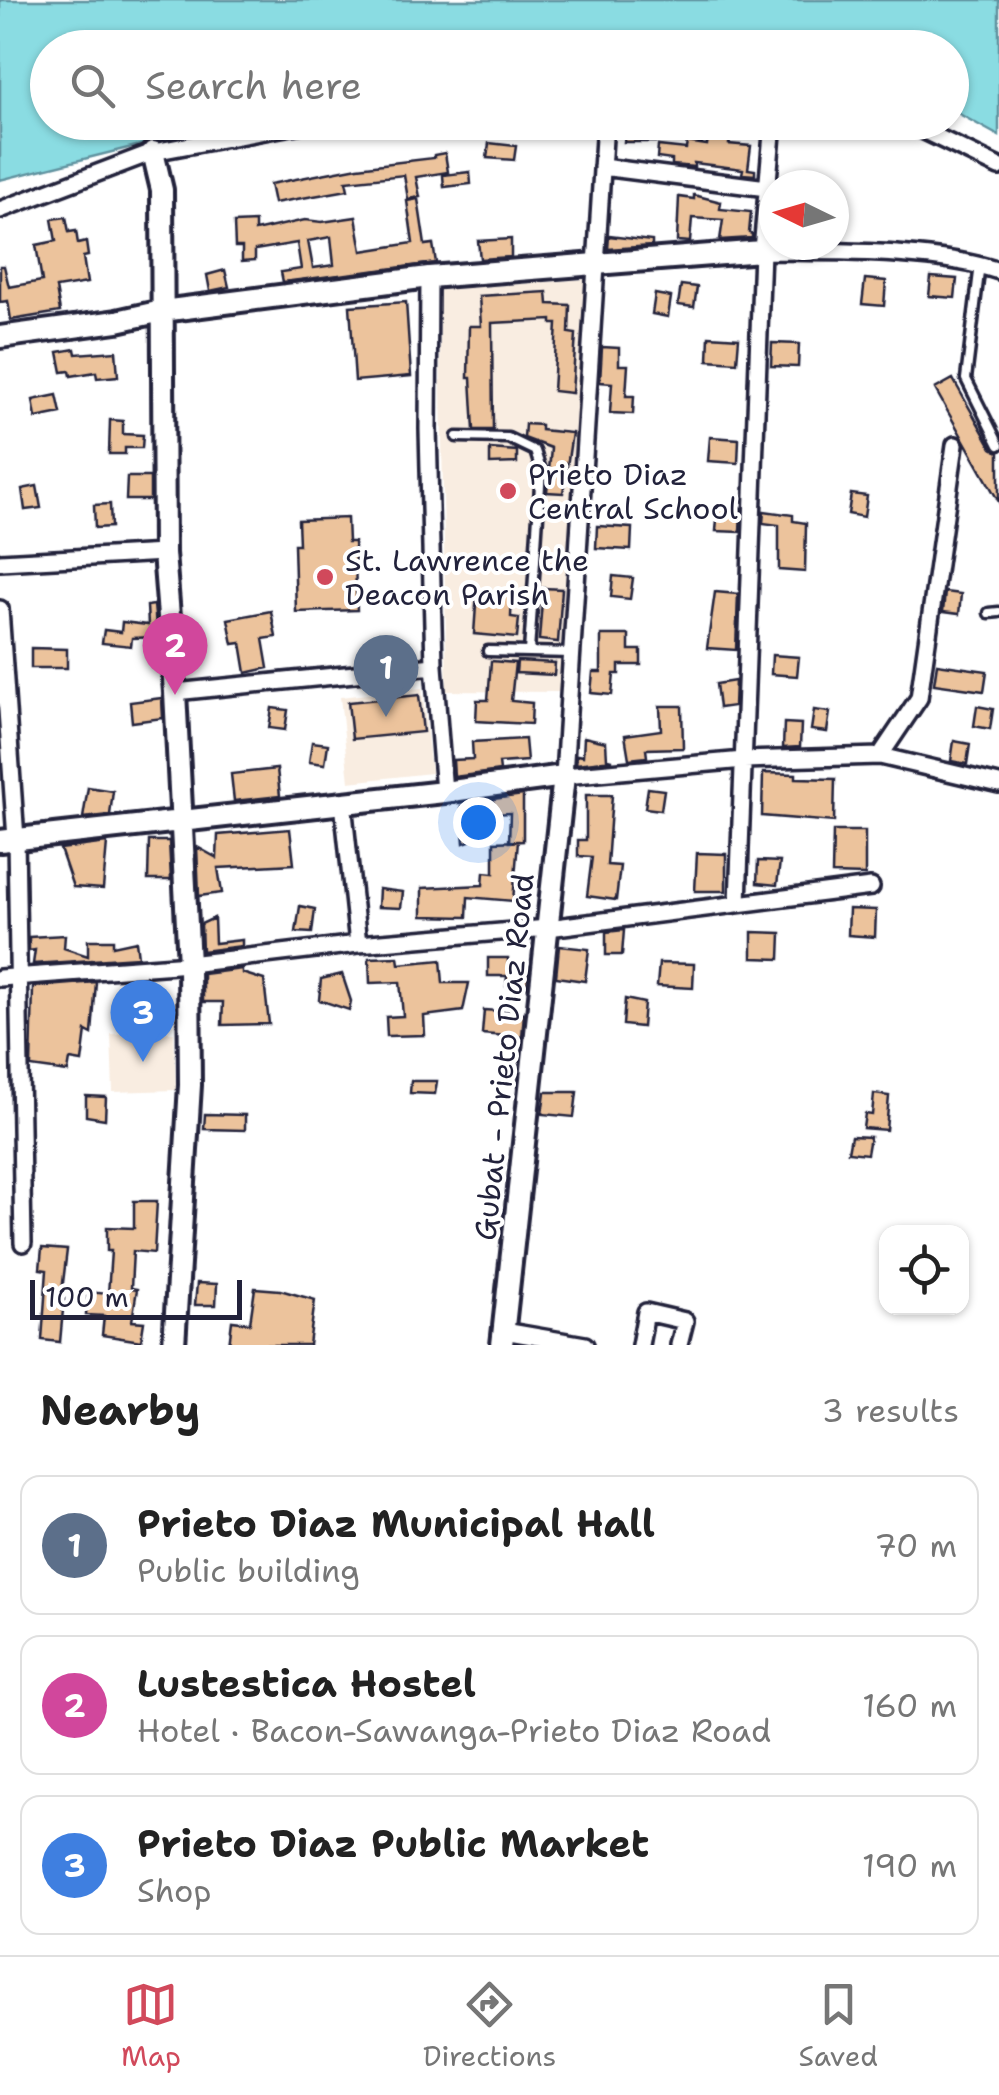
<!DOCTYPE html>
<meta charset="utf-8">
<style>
body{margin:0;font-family:"Shantell Sans",sans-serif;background:#f6f6f6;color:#222}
.controls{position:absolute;right:30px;bottom:30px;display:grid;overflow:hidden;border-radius:20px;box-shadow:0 2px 8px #0004}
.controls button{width:90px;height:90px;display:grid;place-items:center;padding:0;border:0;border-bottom:2px solid #e0e0e0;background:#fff;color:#222;font:50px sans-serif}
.compass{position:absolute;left:759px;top:170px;width:90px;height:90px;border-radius:50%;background:#fff;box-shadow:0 2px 8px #0004;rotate:275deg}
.scale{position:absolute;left:30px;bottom:25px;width:212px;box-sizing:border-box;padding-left:10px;border:5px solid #22223b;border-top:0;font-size:28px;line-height:35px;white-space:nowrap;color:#22223b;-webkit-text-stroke:8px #fff;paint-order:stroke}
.you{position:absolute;left:478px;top:822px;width:35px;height:35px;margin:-25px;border:8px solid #fff;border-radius:50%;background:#1a73e8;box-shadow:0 0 0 15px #1a73e833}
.badge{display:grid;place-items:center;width:65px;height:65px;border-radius:50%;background:#d1495b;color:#fff;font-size:32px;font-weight:700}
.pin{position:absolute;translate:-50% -82px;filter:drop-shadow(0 2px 5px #0008)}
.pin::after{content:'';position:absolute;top:52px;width:35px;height:30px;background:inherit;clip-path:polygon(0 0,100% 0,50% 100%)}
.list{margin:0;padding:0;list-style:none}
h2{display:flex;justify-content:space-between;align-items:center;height:130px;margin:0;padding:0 40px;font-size:42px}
h2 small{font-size:32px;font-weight:400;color:#767676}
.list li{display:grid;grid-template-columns:65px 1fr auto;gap:30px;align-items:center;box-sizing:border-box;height:140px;margin:0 20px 20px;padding:0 20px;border:2px solid #e0e0e0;border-radius:20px}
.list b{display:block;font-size:38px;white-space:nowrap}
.list p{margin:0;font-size:32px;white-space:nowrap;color:#767676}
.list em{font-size:32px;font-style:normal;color:#767676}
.icon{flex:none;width:55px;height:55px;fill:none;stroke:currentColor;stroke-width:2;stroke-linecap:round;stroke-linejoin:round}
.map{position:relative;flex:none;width:999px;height:1345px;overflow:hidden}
.search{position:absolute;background:#fff;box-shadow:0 2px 8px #0004;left:30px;right:30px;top:30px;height:110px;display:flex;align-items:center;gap:25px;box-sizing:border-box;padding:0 35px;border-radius:55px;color:#767676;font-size:38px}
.sheet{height:610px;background:#fff}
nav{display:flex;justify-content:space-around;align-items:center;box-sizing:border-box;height:140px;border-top:2px solid #e0e0e0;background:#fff;font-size:28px;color:#767676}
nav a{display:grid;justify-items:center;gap:5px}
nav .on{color:#d1495b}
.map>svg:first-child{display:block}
</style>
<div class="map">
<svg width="999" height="1345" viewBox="0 0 999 1345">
<rect width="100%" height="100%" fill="#fff"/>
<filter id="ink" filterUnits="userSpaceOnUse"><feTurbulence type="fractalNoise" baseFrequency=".01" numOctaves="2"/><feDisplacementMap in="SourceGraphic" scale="20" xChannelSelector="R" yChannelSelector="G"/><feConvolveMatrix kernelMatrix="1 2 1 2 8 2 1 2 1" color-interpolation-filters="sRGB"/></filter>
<g filter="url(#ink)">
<path fill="#f9ede1" d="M 587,279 L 560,692 L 447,691 L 439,290 Z
M 422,688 L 431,773 L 349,782 L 340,697 Z
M 174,1032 L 176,1090 L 113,1092 L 111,1034 Z"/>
<path fill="#8adce2" stroke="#60929f" stroke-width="2.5" d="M 0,0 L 999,0 L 999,136 L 952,110 L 952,48 L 48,48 L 48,122 L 228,123 L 0,180 Z"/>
<path fill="#ecc39c" stroke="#22223b" stroke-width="2.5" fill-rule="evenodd" d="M 626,122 L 639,122 L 638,128 L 660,130 L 658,142 L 624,142 Z
M 710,122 L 723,122 L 721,136 L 730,137 L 729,144 L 751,146 L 748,169 L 755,170 L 755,175 L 742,174 L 743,169 L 694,163 L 694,167 L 672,165 L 672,160 L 657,158 L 658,146 L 686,149 L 687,142 L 707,145 Z
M 489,143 L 516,146 L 514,160 L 487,158 Z
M 445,153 L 448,172 L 416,177 L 420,197 L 408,199 L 404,175 L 346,181 L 348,190 L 274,203 L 270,184 L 358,167 L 434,158 L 434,155 Z
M 470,172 L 471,184 L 444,187 L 443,175 Z
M 694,195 L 721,202 L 720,209 L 751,212 L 749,233 L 752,234 L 752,238 L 720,240 L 723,220 L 692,218 L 690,242 L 677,241 L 679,197 L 694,199 Z
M 418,199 L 425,245 L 433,244 L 436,263 L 283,282 L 281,272 L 301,269 L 297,243 L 255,250 L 255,260 L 242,261 L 242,247 L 235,247 L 234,223 L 255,222 L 255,231 L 305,220 L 322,222 L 356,217 L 362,251 L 413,243 L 407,201 ZM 331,237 L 334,265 L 313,268 L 308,241 Z
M 66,217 L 69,232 L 76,231 L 78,244 L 86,242 L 88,256 L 83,257 L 87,283 L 56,288 L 60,312 L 11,320 L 8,301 L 0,302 L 0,266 L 4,266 L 9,287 L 42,281 L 36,245 L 56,241 L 52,219 Z
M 609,236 L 652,241 L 652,246 L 608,249 Z
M 511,239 L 511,257 L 480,259 L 478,241 Z
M 225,270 L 229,287 L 210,291 L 207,275 Z
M 931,277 L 957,279 L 955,298 L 929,296 Z
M 865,279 L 886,281 L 884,306 L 862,304 Z
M 681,285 L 697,287 L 694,307 L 678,305 Z
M 547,292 L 548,304 L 570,305 L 569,333 L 576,334 L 572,393 L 553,391 L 557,324 L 552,324 L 552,320 L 492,323 L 493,430 L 474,430 L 471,378 L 468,378 L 469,326 L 481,326 L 479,296 Z
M 655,294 L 671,297 L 668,317 L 652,314 Z
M 406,302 L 411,376 L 355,381 L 350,306 Z
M 709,336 L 739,338 L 737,362 L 708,360 Z
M 772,343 L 799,344 L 798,367 L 771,366 Z
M 602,347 L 619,348 L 619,365 L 628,365 L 626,396 L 634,396 L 633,414 L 610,413 L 612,383 L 600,382 Z
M 75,349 L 76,354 L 116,351 L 118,376 L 97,378 L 96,372 L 71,376 L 70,371 L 62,372 L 58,352 Z
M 953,379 L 992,448 L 999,452 L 999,502 L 935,389 Z
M 57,395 L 61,413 L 36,418 L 33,400 Z
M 110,420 L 123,421 L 123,434 L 143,435 L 142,448 L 125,448 L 125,454 L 109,454 Z
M 525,424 L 541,425 L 541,430 L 572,433 L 563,493 L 547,492 L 551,448 L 524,438 Z
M 710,437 L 739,439 L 738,463 L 708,461 Z
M 490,449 L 517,451 L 517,463 L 490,464 Z
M 127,477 L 150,477 L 150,500 L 126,500 Z
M 37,486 L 41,508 L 25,510 L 22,489 Z
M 851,494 L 867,496 L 864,517 L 848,514 Z
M 110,504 L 111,527 L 95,528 L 94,505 Z
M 718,507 L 741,508 L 740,532 L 716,531 Z
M 764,511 L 793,515 L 793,521 L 806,523 L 805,572 L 779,570 L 779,525 L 763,523 Z
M 347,518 L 348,542 L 354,542 L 357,610 L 296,612 L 294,544 L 299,544 L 298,520 Z
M 597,526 L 632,528 L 631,550 L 596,548 Z
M 613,576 L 633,578 L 630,599 L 611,597 Z
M 543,588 L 562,589 L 558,642 L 539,640 Z
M 477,591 L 512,593 L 511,617 L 519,618 L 517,638 L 474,634 Z
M 715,592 L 738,594 L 736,650 L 707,648 Z
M 945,592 L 961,594 L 959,614 L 943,612 Z
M 154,605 L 157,637 L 132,638 L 131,646 L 102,643 L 104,630 L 121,632 L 122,622 L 148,625 L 147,606 Z
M 271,611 L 276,637 L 263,639 L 268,668 L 246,673 L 241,643 L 233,644 L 228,619 Z
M 601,635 L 629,635 L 629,650 L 641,650 L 641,665 L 619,665 L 619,674 L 614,674 L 612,695 L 591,693 L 593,672 L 601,672 Z
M 31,648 L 67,649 L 67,668 L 31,668 Z
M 772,655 L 799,657 L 797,676 L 771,674 Z
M 491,661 L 515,663 L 511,701 L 532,703 L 531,724 L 476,721 L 477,700 L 488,700 Z
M 517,661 L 555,663 L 554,675 L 516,673 Z
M 937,664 L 987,671 L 984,691 L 934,684 Z
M 735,681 L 734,706 L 719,708 L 716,684 Z
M 419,695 L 423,732 L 352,739 L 348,702 Z
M 162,698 L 163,718 L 132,722 L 130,702 Z
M 660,706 L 682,706 L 683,748 L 646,749 L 647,757 L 629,759 L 625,735 L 661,730 Z
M 977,706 L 993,709 L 990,729 L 974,726 Z
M 272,708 L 288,710 L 285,730 L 269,728 Z
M 814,710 L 830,712 L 827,732 L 811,730 Z
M 784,723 L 801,724 L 800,747 L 783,748 Z
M 584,737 L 606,742 L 607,759 L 613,760 L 576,764 L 577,755 L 583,756 Z
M 525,739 L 527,761 L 499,763 L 500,771 L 454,777 L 453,760 L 473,759 L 472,742 Z
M 954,741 L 970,744 L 967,764 L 951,761 Z
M 312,742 L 328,744 L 325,764 L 309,762 Z
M 277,769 L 280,796 L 234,801 L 231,774 Z
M 763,773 L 796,774 L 796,778 L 835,779 L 834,822 L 762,816 Z
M 88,787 L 113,791 L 110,815 L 83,818 Z
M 648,788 L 664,790 L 661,810 L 645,808 Z
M 523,795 L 523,841 L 509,842 L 510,813 L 494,814 L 493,799 Z
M 586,795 L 612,795 L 607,865 L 620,866 L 616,900 L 587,896 L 592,857 L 578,856 L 578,840 L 586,840 Z
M 479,805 L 483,836 L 464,843 L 461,806 Z
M 290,829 L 294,864 L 218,868 L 222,893 L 199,896 L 197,847 L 217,858 L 218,835 Z
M 833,831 L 865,831 L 865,875 L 832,874 Z
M 149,841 L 169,841 L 171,880 L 148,880 Z
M 518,841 L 513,901 L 468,897 L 467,917 L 422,916 L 422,888 L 483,885 L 484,872 L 494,873 L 494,842 Z
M 107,843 L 103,889 L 73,887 L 60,849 Z
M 697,853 L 726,854 L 726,891 L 695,891 Z
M 758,861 L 780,862 L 777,885 L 757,883 Z
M 379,889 L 403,892 L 401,908 L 378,907 Z
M 300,906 L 315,909 L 312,933 L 296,932 Z
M 849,909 L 876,910 L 875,937 L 848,935 Z
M 214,918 L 215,943 L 242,940 L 242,946 L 202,951 L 201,924 Z
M 624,930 L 622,955 L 606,955 L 606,932 Z
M 752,932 L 781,933 L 780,959 L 752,958 Z
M 65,935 L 64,948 L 88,956 L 88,940 L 113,940 L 113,946 L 136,941 L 138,957 L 33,964 L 35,950 L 29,951 L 29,937 Z
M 559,946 L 589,949 L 585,981 L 556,977 Z
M 398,957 L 399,964 L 441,960 L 443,983 L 469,983 L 463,1011 L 424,1016 L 425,1035 L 387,1036 L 386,1017 L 403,1016 L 400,982 L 370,983 L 369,958 Z
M 488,958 L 508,958 L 508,965 L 529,966 L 527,987 L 506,986 L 507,976 L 488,976 Z
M 659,963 L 694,964 L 693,988 L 657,986 Z
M 242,969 L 242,973 L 264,980 L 269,1024 L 222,1025 L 223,1002 L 203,1002 L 203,974 Z
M 342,974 L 351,1001 L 349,1010 L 319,1000 L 321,979 Z
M 96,982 L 92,1034 L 86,1031 L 82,1062 L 70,1060 L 68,1072 L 31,1067 L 33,987 Z
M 625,999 L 644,1003 L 642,1027 L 623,1025 Z
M 484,1010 L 524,1013 L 522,1037 L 482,1034 Z
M 411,1081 L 437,1081 L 435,1094 L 410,1093 Z
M 545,1092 L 577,1092 L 574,1117 L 542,1114 Z
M 874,1094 L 889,1096 L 886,1130 L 863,1128 L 865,1114 L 872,1115 Z
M 86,1096 L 106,1097 L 105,1119 L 86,1116 Z
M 205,1114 L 245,1115 L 245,1130 L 204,1129 Z
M 851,1136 L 870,1137 L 867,1154 L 848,1152 Z
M 134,1201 L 157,1201 L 154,1253 L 133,1251 L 131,1288 L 137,1289 L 132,1321 L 144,1322 L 141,1341 L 102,1335 L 104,1316 L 86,1315 L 88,1292 L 108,1294 L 111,1251 L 107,1251 L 107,1227 L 134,1228 Z
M 42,1248 L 67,1250 L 61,1299 L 64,1299 L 60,1342 L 42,1340 L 47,1270 L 40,1269 Z
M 197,1283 L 217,1284 L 216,1305 L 195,1305 Z
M 255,1288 L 280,1290 L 315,1300 L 309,1345 L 229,1345 L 232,1321 L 250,1323 Z"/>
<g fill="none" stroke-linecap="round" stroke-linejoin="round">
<defs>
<path id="lane" d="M 980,264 L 966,379 L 999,445
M 457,437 L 508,438 L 535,451 L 541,470 L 529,652
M 989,613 L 999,612
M 488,651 L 572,653"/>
<path id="street" d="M 605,122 L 564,776 L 744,760 L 880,756 L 999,784
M 906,122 L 999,167
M 602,167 L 767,188
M 0,210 L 153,152 L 313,122
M 762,251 C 833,252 932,249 999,271
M 429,277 L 428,429 L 434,666
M 0,562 L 164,553
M 0,609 L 16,839 L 23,1243
M 175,692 L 434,666 L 444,792
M 880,756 L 919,698 L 955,445
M 343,803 L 358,944
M 738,903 L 762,251 L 773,122
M 0,978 L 189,964 L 358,944 L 548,928 L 871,887
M 504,1331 L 585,1345
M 640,1345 L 646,1312 L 685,1321 L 679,1345"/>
<path id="secondary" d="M 153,152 L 162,190 L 164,553 L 175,692 L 189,964 L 190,1085 L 174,1345
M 0,337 L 117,321 L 162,311 L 429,277 L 762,251
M 0,841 L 444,792 L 564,776 L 502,1345"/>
</defs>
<use href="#lane" stroke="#22223b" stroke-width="15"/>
<use href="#street" stroke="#22223b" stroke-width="22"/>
<use href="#secondary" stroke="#22223b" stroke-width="28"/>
<use href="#lane" stroke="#fff" stroke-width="8"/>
<use href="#street" stroke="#fff" stroke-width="15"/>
<use href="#secondary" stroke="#fff" stroke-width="20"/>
</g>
</g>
<g fill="#d1495b" stroke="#fff" stroke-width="4">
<circle cx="508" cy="491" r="10"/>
<circle cx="325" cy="577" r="10"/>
</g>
<g text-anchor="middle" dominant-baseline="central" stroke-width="8" stroke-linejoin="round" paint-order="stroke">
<g font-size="30" fill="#22223b" stroke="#fff" text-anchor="start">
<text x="528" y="474">Prieto Diaz<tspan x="528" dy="34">Central School</tspan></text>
<text x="345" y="560">St. Lawrence the<tspan x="345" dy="34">Deacon Parish</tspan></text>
</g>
<g font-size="30" fill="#22223b" stroke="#fff">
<text transform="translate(504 1057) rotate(-84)">Gubat - Prieto Diaz Road</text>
</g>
</g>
</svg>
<div class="controls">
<button><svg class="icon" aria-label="locate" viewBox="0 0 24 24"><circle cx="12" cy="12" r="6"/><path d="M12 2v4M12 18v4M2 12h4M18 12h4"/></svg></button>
</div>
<svg class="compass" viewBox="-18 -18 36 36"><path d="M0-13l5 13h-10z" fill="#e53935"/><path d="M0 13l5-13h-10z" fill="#767676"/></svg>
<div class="scale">100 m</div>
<div class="you"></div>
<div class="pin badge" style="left:386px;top:717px;background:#5c6f8a">1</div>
<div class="pin badge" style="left:175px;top:695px;background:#d1479c">2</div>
<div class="pin badge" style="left:143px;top:1062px;background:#3f7fe0">3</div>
<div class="search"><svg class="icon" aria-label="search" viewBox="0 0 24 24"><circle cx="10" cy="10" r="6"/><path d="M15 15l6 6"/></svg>Search here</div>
</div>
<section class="sheet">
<h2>Nearby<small>3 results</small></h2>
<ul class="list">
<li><span class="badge" style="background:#5c6f8a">1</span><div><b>Prieto Diaz Municipal Hall</b><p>Public building</p></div><em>70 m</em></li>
<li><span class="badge" style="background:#d1479c">2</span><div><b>Lustestica Hostel</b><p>Hotel · Bacon-Sawanga-Prieto Diaz Road</p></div><em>160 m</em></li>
<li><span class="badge" style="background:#3f7fe0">3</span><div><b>Prieto Diaz Public Market</b><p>Shop</p></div><em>190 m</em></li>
</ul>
</section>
<nav>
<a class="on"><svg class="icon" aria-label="map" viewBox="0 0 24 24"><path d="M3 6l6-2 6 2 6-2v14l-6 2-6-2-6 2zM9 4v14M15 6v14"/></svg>Map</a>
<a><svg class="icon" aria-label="directions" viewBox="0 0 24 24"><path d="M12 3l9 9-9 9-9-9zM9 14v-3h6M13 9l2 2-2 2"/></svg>Directions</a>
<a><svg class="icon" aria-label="saved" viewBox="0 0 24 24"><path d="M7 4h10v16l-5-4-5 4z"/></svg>Saved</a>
</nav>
